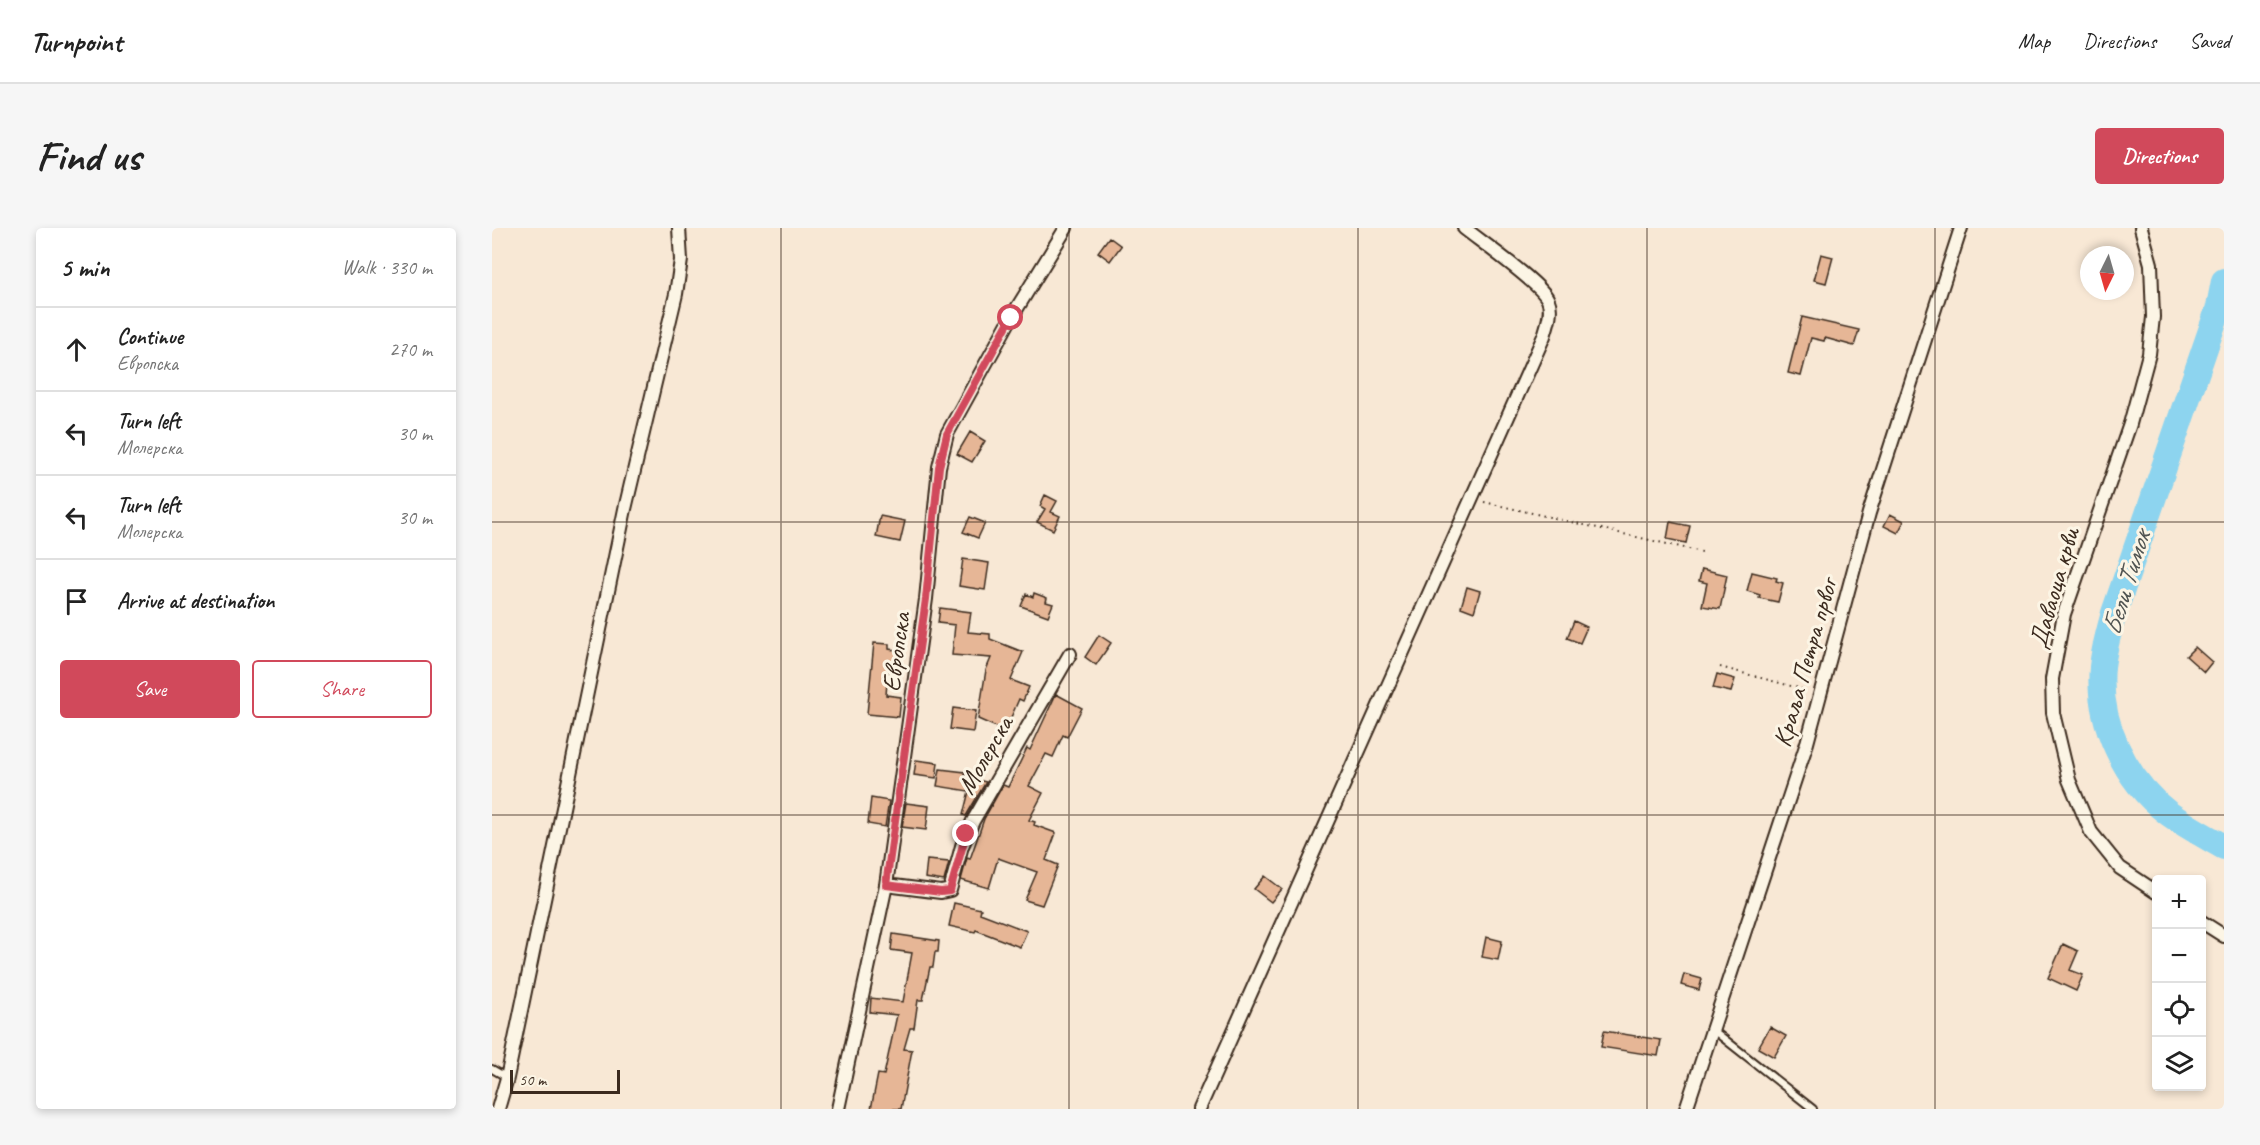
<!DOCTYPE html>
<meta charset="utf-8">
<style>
body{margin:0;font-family:Caveat,sans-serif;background:#f6f6f6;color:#222}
.controls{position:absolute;right:18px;bottom:18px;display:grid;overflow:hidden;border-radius:6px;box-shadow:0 3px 9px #0003}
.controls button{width:54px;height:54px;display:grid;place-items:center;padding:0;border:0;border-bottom:2px solid #e0e0e0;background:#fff;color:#222;font:30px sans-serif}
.compass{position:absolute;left:1588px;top:18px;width:54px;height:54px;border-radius:50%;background:#fff;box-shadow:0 3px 9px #0003;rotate:185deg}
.scale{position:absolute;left:18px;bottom:15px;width:110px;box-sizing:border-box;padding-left:6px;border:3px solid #3b2a1e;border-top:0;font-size:16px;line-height:21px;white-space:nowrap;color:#3b2a1e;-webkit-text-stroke:4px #fcf5e5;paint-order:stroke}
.stop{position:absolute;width:18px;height:18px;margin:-14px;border:4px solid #d1495b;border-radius:50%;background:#fff}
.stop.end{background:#d1495b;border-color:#fff;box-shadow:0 2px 6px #0008}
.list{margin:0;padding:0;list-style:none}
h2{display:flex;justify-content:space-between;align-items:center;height:78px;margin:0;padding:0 24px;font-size:26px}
h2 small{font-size:20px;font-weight:400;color:#767676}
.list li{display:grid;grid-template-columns:39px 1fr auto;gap:18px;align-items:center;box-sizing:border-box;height:84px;padding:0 24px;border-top:2px solid #e0e0e0}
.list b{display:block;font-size:22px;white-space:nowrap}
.list p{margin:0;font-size:20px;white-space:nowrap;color:#767676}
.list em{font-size:20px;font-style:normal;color:#767676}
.actions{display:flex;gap:12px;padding:18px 24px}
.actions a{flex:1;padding:14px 0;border:2px solid #d1495b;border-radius:6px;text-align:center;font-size:21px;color:#d1495b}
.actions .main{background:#d1495b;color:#fff}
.icon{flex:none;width:33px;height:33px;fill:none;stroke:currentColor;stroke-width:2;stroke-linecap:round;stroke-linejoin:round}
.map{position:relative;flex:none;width:1732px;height:881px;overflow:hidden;border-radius:6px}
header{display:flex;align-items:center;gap:36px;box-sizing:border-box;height:84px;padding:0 30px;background:#fff;border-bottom:2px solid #e0e0e0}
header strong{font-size:28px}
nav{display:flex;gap:33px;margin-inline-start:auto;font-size:21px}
.intro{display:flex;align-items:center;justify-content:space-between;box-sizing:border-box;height:144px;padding:0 36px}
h1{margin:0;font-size:42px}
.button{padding:15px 27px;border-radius:6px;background:#d1495b;color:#fff;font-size:21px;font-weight:700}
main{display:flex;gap:36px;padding:0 36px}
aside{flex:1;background:#fff;border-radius:6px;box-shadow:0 3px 9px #0003}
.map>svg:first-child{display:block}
</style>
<header>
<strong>Turnpoint</strong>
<nav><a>Map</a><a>Directions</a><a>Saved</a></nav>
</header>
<div class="intro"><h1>Find us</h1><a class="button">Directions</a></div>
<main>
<aside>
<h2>5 min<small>Walk · 330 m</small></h2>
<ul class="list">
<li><svg class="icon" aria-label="ahead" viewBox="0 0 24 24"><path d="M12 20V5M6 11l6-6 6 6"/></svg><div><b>Continue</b><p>Европска</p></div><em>270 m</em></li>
<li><svg class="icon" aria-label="left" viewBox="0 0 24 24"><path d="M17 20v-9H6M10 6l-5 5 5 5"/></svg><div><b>Turn left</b><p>Молерска</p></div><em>30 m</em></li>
<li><svg class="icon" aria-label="left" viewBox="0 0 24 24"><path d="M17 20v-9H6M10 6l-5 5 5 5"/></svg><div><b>Turn left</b><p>Молерска</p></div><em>30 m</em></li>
<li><svg class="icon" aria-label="arrive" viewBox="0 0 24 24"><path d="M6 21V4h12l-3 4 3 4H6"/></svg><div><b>Arrive at destination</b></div></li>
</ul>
<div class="actions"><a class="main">Save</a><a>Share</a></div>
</aside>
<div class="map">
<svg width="1732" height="881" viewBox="0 0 1732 881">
<rect width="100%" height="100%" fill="#f8e8d5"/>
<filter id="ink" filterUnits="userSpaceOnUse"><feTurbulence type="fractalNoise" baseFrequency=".0167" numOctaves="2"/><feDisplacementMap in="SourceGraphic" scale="12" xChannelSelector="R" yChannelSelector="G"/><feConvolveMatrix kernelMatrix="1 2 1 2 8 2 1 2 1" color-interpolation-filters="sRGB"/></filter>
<g filter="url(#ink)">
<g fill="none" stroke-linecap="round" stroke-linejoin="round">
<path stroke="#8dd4ef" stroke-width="26" d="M 1732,53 L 1727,79 L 1622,385 C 1617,403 1612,420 1610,439 C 1605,494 1633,552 1676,585 C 1694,598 1713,608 1732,619"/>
</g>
<path fill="#e6b696" stroke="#3b2a1e" stroke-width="1.5" d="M 617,9 L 629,18 L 618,33 L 606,24 Z
M 1329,26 L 1341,29 L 1334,55 L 1322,52 Z
M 1310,89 L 1367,102 L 1362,118 L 1333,110 L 1332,113 L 1319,110 L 1309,148 L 1296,145 Z
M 478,204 L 493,213 L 480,234 L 465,226 Z
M 553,267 L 565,273 L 559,284 L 568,288 L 561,302 L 545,294 L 553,281 L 548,278 Z
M 1398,286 L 1412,293 L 1406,305 L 1392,298 Z
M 388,288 L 413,293 L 408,314 L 384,309 Z
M 478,289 L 493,295 L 486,310 L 471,304 Z
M 1178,294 L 1198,298 L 1194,315 L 1175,311 Z
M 471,331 L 497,335 L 493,362 L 467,358 Z
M 1210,341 L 1235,347 L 1228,381 L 1210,378 L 1215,355 L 1207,353 Z
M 1260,344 L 1285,350 L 1284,353 L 1291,355 L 1286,374 L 1267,370 L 1268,367 L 1255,363 Z
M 975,359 L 988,363 L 982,384 L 969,379 Z
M 542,365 L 555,370 L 554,374 L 561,376 L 556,388 L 529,378 L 534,366 L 541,369 Z
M 448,380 L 479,384 L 476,404 L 498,406 L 498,411 L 531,424 L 519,452 L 537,459 L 531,473 L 527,471 L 513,503 L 486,491 L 494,442 L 499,430 L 460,427 L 463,397 L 446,395 Z
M 1082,393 L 1095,399 L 1088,415 L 1075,410 Z
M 607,407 L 619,415 L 604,437 L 593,429 Z
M 382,415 L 397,416 L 397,421 L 410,423 L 408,443 L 396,441 L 394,467 L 409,469 L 407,489 L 375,486 Z
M 1703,419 L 1720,434 L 1712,444 L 1694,428 Z
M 1225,446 L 1243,451 L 1239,464 L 1221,460 Z
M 564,466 L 590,480 L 575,509 L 571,507 L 561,529 L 554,526 L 537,558 L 551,565 L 537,592 L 543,594 L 542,597 L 564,605 L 554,632 L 566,637 L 550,677 L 533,672 L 545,644 L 506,630 L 497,660 L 469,652 L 475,630 L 478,631 L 492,591 L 511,557 L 516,559 L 535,520 L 538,522 Z
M 461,480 L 484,483 L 481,504 L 458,501 Z
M 424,532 L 446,535 L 444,550 L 422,547 Z
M 448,541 L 473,544 L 473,549 L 494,554 L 474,588 L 471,587 L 477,563 L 445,558 Z
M 379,570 L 397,573 L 393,599 L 376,596 Z
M 414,575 L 437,578 L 434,602 L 410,599 Z
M 435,632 L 457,634 L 452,653 L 433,650 Z
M 773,648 L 790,661 L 779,674 L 762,661 Z
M 462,675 L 489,681 L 488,685 L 535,703 L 528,719 L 484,702 L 483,704 L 457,698 Z
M 401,706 L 447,713 L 446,724 L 443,724 L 441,739 L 438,739 L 431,772 L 426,772 L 422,800 L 418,800 L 412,821 L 420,822 L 409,881 L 379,881 L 386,846 L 392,847 L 405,787 L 378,784 L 379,770 L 411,774 L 420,725 L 399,722 Z
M 994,709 L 1010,713 L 1006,732 L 990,729 Z
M 1571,716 L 1586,723 L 1578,742 L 1591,747 L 1584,763 L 1556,750 Z
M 1192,746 L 1210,751 L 1207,762 L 1189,757 Z
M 1278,799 L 1294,808 L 1282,829 L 1266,820 Z
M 1112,803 L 1169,812 L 1166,828 L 1109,819 Z"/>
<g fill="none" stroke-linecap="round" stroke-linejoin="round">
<defs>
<path id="service" d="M 1221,802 L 1321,881
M 0,841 L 14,849"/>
<path id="minor" d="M 1649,0 L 1659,36 L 1661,89 L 1657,126 L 1638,196 L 1572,386 L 1560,451 L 1561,485 L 1577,552 L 1599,604 L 1628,640 L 1664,664
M 394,657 L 449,664 L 458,662 L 470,618 L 481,593 L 578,426
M 1710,694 L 1732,708
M 6,881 L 15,850 L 133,281 L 184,66 L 189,32 L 187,0
M 346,881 L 394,657 L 434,371 L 447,239 L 455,206 L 519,90 L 574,0
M 707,881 L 1052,108 C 1055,98 1061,83 1056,72 C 1050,56 988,13 972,0
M 1194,881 L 1315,515 L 1377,285 L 1469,0"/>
</defs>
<use href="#service" stroke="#3b2a1e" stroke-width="10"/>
<use href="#minor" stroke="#3b2a1e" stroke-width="16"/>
<path stroke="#3b2a1e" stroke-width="2" stroke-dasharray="1.5 4.5" stroke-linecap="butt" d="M 992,274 L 1210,324
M 1228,439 L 1314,462"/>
<use href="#service" stroke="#fcf5e5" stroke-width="6"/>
<use href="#minor" stroke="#fcf5e5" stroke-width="12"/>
</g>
</g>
<g fill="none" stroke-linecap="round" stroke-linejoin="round" filter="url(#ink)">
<path stroke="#d1495b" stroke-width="8" d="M 474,606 L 458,663 L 449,664 L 394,657 L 434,371 L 447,239 L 455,206 L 519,90"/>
</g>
<path fill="none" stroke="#3b2a1e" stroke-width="1.5" stroke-opacity="0.55" d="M 289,0 L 289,881M 577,0 L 577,881M 866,0 L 866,881M 1155,0 L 1155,881M 1443,0 L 1443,881M 0,294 L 1732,294M 0,587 L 1732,587"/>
<g text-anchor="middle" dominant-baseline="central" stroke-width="6" stroke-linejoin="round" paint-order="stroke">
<g font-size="26" fill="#3b2a1e" stroke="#fcf5e5">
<text transform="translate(1562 360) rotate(-74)">Даваоца крви</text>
<text transform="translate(404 424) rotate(-82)">Европска</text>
<text transform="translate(1313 435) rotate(-74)">Краља Петра првог</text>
<text transform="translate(493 527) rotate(-60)">Молерска</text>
</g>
<g font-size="27" font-style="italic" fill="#505452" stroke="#fcf5e5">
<text transform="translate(1634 355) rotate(-73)">Бели Тимок</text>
</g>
</g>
</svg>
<div class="controls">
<button>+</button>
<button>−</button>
<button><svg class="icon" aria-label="locate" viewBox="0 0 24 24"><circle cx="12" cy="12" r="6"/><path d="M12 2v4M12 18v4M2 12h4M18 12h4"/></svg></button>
<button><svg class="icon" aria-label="layers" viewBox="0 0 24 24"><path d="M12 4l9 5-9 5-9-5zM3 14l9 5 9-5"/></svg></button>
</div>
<svg class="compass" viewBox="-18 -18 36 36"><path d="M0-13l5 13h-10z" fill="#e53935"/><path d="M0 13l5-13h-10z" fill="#767676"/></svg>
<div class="scale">50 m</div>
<div class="stop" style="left:519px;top:90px"></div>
<div class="stop end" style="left:474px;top:606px"></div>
</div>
</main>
